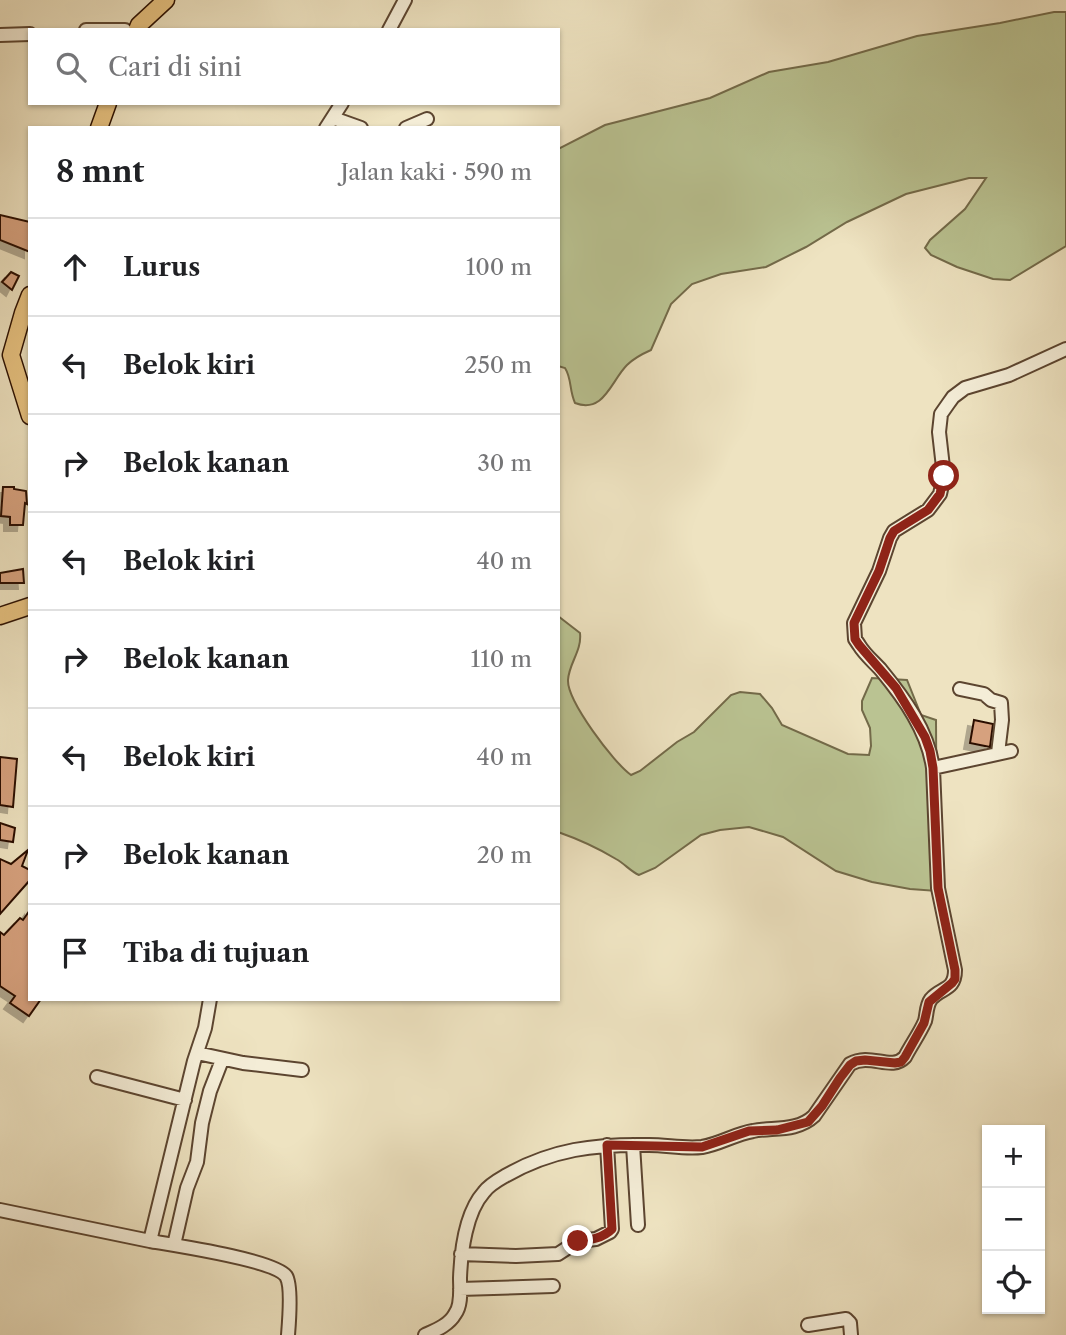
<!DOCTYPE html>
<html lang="id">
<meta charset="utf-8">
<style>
body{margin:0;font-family:"Libre Caslon Text",serif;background:#f2f2f2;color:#202124}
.controls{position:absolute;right:21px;bottom:21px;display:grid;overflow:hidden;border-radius:0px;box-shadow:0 2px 5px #0004}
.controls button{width:63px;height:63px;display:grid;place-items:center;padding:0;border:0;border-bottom:2px solid #e0e0e0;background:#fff;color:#202124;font:35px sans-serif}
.stop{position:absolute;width:21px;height:21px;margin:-16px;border:5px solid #8f2418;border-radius:50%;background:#fff}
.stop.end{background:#8f2418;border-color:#fff;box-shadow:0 2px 7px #0008}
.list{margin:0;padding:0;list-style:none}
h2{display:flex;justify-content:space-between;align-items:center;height:91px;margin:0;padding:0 28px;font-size:30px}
h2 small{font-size:23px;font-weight:400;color:#757577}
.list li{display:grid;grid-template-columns:46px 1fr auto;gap:21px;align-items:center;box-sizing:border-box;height:98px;padding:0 28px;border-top:2px solid #e0e0e0}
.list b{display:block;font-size:26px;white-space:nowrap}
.list em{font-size:23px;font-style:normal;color:#757577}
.icon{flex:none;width:38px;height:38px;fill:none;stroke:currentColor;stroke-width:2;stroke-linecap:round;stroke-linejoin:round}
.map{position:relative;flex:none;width:1066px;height:1335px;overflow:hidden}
.search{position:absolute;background:#fff;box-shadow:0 2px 5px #0004;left:28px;top:28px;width:532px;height:77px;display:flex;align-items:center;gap:18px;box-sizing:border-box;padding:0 24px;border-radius:0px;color:#757577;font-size:26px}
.panel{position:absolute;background:#fff;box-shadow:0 2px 5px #0004;left:28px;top:126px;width:532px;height:875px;border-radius:0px}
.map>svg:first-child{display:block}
</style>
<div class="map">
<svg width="1066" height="1335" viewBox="0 0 1066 1335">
<defs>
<filter id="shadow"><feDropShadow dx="-6" dy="6" stdDeviation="0" flood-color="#0004"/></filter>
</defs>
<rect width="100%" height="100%" fill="#eee3c1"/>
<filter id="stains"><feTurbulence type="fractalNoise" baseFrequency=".00286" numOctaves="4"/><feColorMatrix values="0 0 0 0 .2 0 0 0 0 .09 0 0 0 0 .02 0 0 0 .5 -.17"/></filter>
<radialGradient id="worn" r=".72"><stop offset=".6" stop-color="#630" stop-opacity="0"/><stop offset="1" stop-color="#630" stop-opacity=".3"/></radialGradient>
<path fill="#bac392" stroke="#736a49" stroke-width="2" d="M 1054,12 L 1066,12 L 1066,246 L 1010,280 L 993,279 L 957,267 L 931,255 L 925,248 L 930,240 L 965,209 L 986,178 L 969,178 L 906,194 L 847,222 L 806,247 L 766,267 L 721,274 L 692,284 L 671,304 L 651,350 C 642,354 634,358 627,365 C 611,381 604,414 575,403 C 569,390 572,379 565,368 L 558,366 L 558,149 L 605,125 L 710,98 L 769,72 L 828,62 L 917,36 L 1000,23 Z
M 558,616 L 580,633 C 582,651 569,663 568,680 C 567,701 614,763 631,775 L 640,771 L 677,742 L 694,732 L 731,695 L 740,692 L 760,694 L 772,708 L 782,725 L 848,754 L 869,755 L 871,746 L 870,728 L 862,710 L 862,701 L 872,678 L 907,680 L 921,715 L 936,720 L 937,891 L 910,889 L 872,882 L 836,871 L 783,837 L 749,827 L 720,830 L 701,835 L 655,868 L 639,875 C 630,871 625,864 616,859 C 598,848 578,839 558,832 Z"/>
<path fill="#d6a17e" stroke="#2c1000" stroke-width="2" filter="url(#shadow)" d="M 0,215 L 30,222 L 30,252 L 0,240 Z
M 11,272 L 19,276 L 12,290 L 2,282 Z
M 3,487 L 14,487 L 14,489 L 26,491 L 27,504 L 25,503 L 23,525 L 10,525 L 10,517 L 1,516 Z
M 23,569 L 24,583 L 0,583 L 0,573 Z
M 974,720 L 993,724 L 990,747 L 970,743 Z
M 0,757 L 17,759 L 13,807 L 0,805 Z
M 0,823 L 15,828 L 13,842 L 0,840 Z
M 28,850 L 22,866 L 30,870 L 30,880 L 0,914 L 0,859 L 11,864 Z
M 30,910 L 30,999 L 41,999 L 29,1016 L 10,1003 L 15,996 L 0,986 L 0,932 L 4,935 L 20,918 L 23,920 Z"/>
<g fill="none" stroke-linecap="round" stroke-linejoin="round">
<defs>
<path id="minor" d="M 86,30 L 125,30
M 389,30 L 405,0
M 0,35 L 30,34
M 333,118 L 361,128
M 326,128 L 342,103
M 406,128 L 427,119
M 960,689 L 984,694 L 991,700 L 1001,703 L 1002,720 L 998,753
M 933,768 L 1011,751
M 197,1053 L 243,1063 L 302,1070
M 97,1077 L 185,1100
M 633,1145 L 638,1225
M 0,1210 L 150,1241 C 173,1245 274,1260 286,1276 C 292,1285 289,1323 288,1335
M 150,1241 L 194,1061 L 205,1028 L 210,999
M 174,1245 L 187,1188 L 197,1162 L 202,1123 L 210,1091 L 222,1060
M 461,1254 L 516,1256 L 558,1254 L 578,1241 L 596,1239 L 610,1232 L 612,1229 L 607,1145
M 460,1289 L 553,1286
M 808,1325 L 846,1319 L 850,1323 L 851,1335
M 425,1335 C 436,1330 449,1325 455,1314 C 462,1305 460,1289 460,1278 C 461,1251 466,1212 484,1192 C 489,1185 498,1180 505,1176 C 552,1149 595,1144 649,1145 C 667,1145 684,1149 702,1147 C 720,1144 735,1134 753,1131 C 773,1127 797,1132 814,1116 L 850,1064 C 871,1052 891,1072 905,1057 C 911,1045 920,1033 925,1021 C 927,1014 926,1006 931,999 C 941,987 955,991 955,970 L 938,888 L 933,768 C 928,731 904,698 881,670 C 874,662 865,655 859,645 L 855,639 L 854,623 L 879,571 L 890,538 L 894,531 L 928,510 L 940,494 L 944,476 L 939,432 L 941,414 L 948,404 L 953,397 L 965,388 L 1009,375 L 1066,349"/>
<path id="major" d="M 137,30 L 139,25 L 166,0
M 99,128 L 108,103
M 30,295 L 23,313 L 11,355 L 30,416
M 0,616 L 30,606"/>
</defs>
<use href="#minor" stroke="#5c4530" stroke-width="16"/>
<use href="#major" stroke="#2c1000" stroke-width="19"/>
<use href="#minor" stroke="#f4edd7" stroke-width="12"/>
<use href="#major" stroke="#e7c280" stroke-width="16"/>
</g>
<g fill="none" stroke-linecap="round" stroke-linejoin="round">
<path stroke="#8f2418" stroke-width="9" d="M 578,1241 C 591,1240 603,1238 612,1229 L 607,1145 L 702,1147 L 749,1131 L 777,1130 L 808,1122 L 822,1106 L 840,1078 L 850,1065 L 856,1061 L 865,1060 L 895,1063 L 901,1062 L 905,1057 L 924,1023 L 929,1002 L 952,983 L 955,979 L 955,970 L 938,888 L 933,768 L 930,751 L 925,737 L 896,688 L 859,645 L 855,639 L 854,623 L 879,571 L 890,538 L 894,531 L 928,510 L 940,494 L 944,476"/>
</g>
<rect width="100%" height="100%" filter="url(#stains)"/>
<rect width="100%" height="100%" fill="url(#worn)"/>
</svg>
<div class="controls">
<button>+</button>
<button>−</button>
<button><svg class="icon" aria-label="locate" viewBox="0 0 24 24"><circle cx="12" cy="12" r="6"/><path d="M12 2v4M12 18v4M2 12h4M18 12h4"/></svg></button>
</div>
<div class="stop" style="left:944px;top:476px"></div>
<div class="stop end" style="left:578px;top:1241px"></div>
<div class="search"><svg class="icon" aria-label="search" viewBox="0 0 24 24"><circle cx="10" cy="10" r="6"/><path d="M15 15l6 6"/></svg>Cari di sini</div>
<section class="panel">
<h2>8 mnt<small>Jalan kaki · 590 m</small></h2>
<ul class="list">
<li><svg class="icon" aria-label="ahead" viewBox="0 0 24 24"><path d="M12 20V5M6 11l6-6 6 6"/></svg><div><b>Lurus</b></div><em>100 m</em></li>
<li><svg class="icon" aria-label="left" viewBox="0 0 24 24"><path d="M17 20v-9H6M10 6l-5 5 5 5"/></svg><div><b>Belok kiri</b></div><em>250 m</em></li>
<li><svg class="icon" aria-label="right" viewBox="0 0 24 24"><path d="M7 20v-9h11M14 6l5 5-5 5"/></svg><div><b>Belok kanan</b></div><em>30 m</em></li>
<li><svg class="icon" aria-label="left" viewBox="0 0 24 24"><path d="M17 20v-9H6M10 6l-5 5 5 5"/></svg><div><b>Belok kiri</b></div><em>40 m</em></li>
<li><svg class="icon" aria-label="right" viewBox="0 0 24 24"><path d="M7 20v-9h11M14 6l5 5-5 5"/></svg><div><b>Belok kanan</b></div><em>110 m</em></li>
<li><svg class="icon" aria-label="left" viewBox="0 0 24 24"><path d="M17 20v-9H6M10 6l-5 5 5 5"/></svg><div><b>Belok kiri</b></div><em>40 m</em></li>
<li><svg class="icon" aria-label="right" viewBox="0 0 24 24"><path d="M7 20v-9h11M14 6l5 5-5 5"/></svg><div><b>Belok kanan</b></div><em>20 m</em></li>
<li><svg class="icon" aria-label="arrive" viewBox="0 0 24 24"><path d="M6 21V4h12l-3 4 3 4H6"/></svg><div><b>Tiba di tujuan</b></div></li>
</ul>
</section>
</div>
